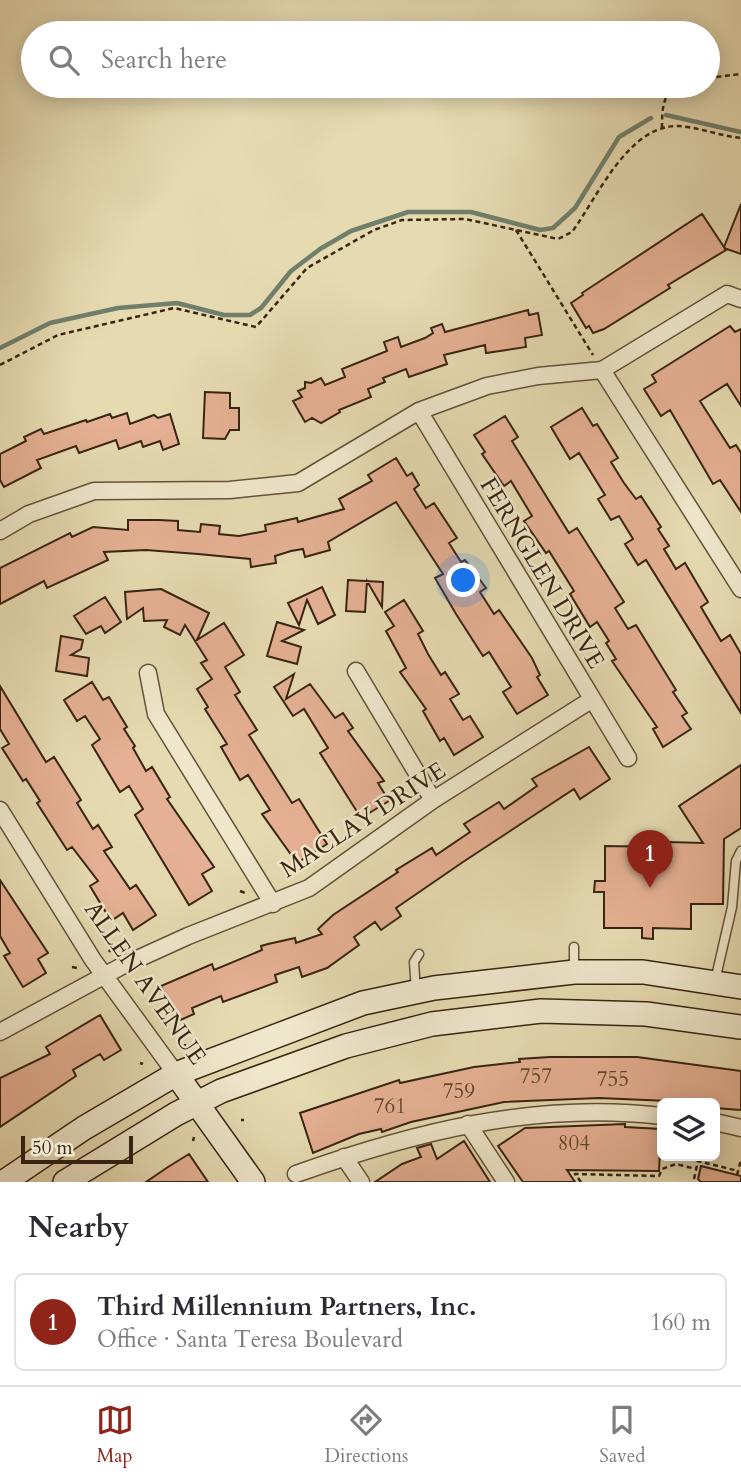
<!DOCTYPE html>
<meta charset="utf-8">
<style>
body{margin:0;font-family:Cardo,serif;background:#f2f2f3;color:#2b2b33}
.controls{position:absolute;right:21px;bottom:21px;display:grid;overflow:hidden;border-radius:10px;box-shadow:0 4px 18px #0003}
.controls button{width:63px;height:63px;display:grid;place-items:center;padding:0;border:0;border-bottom:2px solid #e1e1e2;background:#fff;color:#2b2b33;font:35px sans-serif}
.scale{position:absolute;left:21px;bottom:18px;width:112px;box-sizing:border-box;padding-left:7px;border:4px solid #382410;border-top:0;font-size:19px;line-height:24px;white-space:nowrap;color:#382410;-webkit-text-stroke:5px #efe7cc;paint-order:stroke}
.you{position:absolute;left:464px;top:581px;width:24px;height:24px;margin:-18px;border:5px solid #fff;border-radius:50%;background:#1a73e8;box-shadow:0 0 0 10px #1a73e833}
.badge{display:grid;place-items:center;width:46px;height:46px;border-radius:50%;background:#8f2418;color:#fff;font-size:23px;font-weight:700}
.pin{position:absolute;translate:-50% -58px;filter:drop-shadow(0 2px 4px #0008)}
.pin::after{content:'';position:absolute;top:37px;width:24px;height:21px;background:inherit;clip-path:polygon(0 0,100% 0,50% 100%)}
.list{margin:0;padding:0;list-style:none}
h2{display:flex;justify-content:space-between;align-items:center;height:91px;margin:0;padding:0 28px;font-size:30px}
h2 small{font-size:23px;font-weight:400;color:#7c7c81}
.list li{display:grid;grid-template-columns:46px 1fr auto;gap:21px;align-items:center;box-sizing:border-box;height:98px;margin:0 14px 14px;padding:0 14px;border:2px solid #e1e1e2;border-radius:10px}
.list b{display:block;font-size:26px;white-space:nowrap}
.list p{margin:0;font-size:23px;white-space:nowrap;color:#7c7c81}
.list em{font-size:23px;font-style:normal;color:#7c7c81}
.icon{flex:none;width:38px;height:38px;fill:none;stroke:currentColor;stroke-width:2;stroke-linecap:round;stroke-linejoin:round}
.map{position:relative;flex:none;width:741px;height:1182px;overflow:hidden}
.search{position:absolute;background:#fff;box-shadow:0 4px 18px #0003;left:21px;right:21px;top:21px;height:77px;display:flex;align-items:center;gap:18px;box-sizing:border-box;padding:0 24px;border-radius:38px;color:#7c7c81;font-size:26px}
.sheet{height:203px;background:#fff}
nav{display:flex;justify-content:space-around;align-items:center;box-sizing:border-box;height:98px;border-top:2px solid #e1e1e2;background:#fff;font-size:19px;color:#7c7c81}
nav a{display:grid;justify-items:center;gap:4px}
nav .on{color:#8f2418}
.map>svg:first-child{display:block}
</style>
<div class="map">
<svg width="741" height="1182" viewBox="0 0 741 1182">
<rect width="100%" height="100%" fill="#e6dab1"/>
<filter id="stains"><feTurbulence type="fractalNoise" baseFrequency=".00286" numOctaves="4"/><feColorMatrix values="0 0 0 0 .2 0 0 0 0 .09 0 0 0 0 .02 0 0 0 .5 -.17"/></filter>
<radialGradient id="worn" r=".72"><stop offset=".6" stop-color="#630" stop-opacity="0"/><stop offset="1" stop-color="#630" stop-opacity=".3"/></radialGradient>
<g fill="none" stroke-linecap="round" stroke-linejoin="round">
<path stroke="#707f6c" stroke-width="4.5" d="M 666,115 L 741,132
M 0,348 L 50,323 L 118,308 L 177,303 L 224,315 L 250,315 L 261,308 L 291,271 L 320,249 L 351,231 L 408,212 L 471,212 L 540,230 L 553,228 L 575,208 L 619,137 L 651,118"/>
</g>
<path fill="#e5b093" stroke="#382410" stroke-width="2" d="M 741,204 L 741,254 L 724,248 L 726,250 L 668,285 L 670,288 L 604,329 L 593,333 L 589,326 L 586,328 L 571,303 L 583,295 L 582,293 L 702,214 L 724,247 Z
M 528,310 L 529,315 L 538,313 L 542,335 L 525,338 L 526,347 L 486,353 L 485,345 L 444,355 L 447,364 L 409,377 L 406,369 L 383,378 L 385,382 L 368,389 L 371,397 L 339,410 L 340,412 L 321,423 L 312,418 L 305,422 L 293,401 L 302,397 L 298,391 L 305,388 L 305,382 L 311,383 L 321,378 L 325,385 L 345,377 L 342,369 L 387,351 L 384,342 L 398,337 L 401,347 L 425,338 L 433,333 L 431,328 L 442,324 L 445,332 Z
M 730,326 L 735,332 L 741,329 L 741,406 L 727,384 L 700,401 L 730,448 L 736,445 L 741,453 L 741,512 L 720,480 L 713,484 L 670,410 L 661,416 L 644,389 L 656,382 L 652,375 Z
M 205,392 L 230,393 L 230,408 L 239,408 L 239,430 L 230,430 L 225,439 L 203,438 Z
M 582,408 L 593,426 L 597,424 L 618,458 L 611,462 L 624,483 L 636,499 L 641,496 L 661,527 L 658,529 L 669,546 L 664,549 L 676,569 L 685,563 L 695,580 L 708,602 L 701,607 L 721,641 L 730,635 L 741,654 L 741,713 L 646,560 L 638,565 L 625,544 L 633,539 L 619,516 L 611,520 L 598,499 L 605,495 L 579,453 L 570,459 L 551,427 Z
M 127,413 L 130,424 L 154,415 L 158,418 L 170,414 L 179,444 L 163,450 L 160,441 L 143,447 L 141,441 L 119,449 L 116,440 L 79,453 L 76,446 L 37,460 L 41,468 L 4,487 L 0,480 L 0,454 L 26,441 L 24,437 L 41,429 L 44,434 L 86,420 L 87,422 L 110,414 L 112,418 Z
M 505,416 L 518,437 L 512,441 L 569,533 L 577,528 L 624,602 L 615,608 L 628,629 L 636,625 L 676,690 L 673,692 L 687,713 L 682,716 L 691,729 L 663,747 L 653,729 L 657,727 L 612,661 L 616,659 L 606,643 L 609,641 L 597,622 L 590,627 L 570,594 L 574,591 L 549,551 L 546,553 L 524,521 L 532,516 L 511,481 L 504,486 L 482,454 L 485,452 L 474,435 Z
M 396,458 L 407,476 L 412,473 L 419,485 L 414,489 L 426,508 L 434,503 L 457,538 L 449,543 L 461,562 L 465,560 L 486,588 L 480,592 L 494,614 L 499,610 L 532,658 L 540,675 L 537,677 L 548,695 L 517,714 L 503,692 L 511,687 L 489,652 L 483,656 L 456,614 L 435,578 L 443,574 L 396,502 L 328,542 L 330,550 L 305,557 L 303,549 L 291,551 L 275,556 L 276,563 L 251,567 L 250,559 L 198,554 L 146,550 L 104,552 L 108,560 L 47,588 L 44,581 L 0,604 L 0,568 L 70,533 L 72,537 L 93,527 L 128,530 L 128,520 L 159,520 L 178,521 L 178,530 L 200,532 L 201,524 L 220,526 L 219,534 L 239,536 L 266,531 L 265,525 L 297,518 L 298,522 L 344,509 L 339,499 L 372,481 L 368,475 Z
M 348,580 L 383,582 L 382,607 L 367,581 L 365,612 L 346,611 Z
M 322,587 L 335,615 L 318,624 L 307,600 L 299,625 L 288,603 Z
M 161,589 L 209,613 L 197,640 L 224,623 L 244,655 L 225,667 L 240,692 L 235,695 L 257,730 L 249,735 L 292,803 L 299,799 L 327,844 L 297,863 L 262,814 L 270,810 L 248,775 L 240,780 L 221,747 L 227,744 L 205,709 L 208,707 L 197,689 L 212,679 L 201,663 L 207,660 L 185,625 L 180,635 L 164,627 L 167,620 L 144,621 L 143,608 L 127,619 L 125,592 Z
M 105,597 L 121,622 L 105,633 L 101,626 L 86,634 L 74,616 Z
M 404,600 L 423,631 L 418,634 L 428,654 L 441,675 L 445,672 L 459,694 L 450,699 L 463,720 L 470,716 L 483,737 L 454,755 L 444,738 L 440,741 L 423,711 L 426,709 L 400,672 L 406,668 L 386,631 L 394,626 L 385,612 Z
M 277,622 L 304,630 L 282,641 L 301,647 L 297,664 L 267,656 Z
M 61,636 L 83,640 L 81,649 L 71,655 L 89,658 L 87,676 L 56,671 Z
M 294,674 L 286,699 L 310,684 L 335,718 L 343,713 L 353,728 L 348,731 L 384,781 L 378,783 L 389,801 L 361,818 L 320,753 L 328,748 L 304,709 L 293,716 L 274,687 Z
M 92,682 L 103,700 L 109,697 L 127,727 L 124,729 L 135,746 L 133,748 L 146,771 L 152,767 L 170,797 L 167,799 L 214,867 L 202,874 L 212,891 L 189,905 L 135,815 L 143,809 L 129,786 L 120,792 L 92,745 L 100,739 L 85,716 L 77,721 L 64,700 Z
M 0,686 L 46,762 L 54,757 L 81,800 L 77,803 L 93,829 L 98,825 L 112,847 L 104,851 L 130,889 L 136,885 L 156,915 L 133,930 L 123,913 L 111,921 L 90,886 L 98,881 L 72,847 L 67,850 L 37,803 L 40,801 L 26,779 L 23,781 L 2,748 L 9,744 L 0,729 Z
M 589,747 L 610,779 L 580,799 L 574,789 L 463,862 L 396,908 L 401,916 L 381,930 L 375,922 L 354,937 L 359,945 L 327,968 L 302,977 L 299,967 L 275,975 L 277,982 L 223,1002 L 221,996 L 192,1008 L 194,1014 L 176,1022 L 161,986 L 212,964 L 214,970 L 262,950 L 261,946 L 268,944 L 295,938 L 296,943 L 322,934 L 318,929 L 333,915 L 398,872 L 396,870 L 432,848 L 436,855 L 470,832 L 464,824 L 499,802 L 504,809 L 537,786 L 532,779 Z
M 741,765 L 741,828 L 724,839 L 723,904 L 691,904 L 691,929 L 653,928 L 653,939 L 642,938 L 642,928 L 604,928 L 604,892 L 594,892 L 595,881 L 605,881 L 605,846 L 669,847 L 669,842 L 703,843 L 679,806 Z
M 0,880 L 48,953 L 38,959 L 46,973 L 23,987 L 4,956 L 10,953 L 0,936 Z
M 100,1015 L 121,1050 L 104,1060 L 100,1054 L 73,1070 L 76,1076 L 0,1127 L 0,1078 L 50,1054 L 46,1047 Z
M 550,1057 L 637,1057 L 741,1071 L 741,1110 L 715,1108 L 715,1103 L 599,1098 L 504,1102 L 411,1122 L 382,1132 L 381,1129 L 359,1134 L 313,1153 L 300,1113 L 399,1080 L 400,1083 L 474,1067 L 520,1062 L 519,1059 Z
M 625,1124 L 625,1127 L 661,1129 L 659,1171 L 567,1170 L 575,1182 L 523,1182 L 498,1146 L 525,1128 Z
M 464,1141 L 490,1182 L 375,1182 L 402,1164 L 421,1157 L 417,1148 L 431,1144 L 437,1159 Z
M 189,1154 L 208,1182 L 146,1182 L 168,1167 Z
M 701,1166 L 741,1176 L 741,1182 L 701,1182 L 698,1179 Z"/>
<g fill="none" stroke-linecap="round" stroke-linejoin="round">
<defs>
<path id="lane" d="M 574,969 L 574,947
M 715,981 L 732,907 L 736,861 L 741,851
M 416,991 L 414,962 L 419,954"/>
<path id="street" d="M 602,370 L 741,589
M 419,411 L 628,758
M 0,531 L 29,514 L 94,491 L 230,490 L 298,483 L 419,411 L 487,386 L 538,376 L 602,370 L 727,294 L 741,299
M 356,671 L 433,800
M 148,673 L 156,714 L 273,904
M 0,810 L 93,960 L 176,1074
M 0,1032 L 122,966 L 188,936 L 309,888 L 433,800 L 591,700
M 715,1122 L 741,1128
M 468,1124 L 506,1182
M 344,1157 L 361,1182
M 296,1174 C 414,1132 536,1101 662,1116"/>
<path id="secondary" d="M 176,1074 L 253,1182
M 4,1182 L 84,1128 L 176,1074 L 363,1003 L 434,988 L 574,972 L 643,972 L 741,987
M 65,1182 L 176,1114 L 221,1091 L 346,1046 L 432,1024 L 541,1011 L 646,1014 L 741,1027"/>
</defs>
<use href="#lane" stroke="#645238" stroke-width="11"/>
<use href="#street" stroke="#645238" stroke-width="19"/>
<use href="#secondary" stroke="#382410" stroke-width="26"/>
<path stroke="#382410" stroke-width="2.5" stroke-dasharray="5 3.5" stroke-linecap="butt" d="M 708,78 L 741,74
M 662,128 C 662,112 662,95 676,86
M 516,230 L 593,355
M 0,365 L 58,335 L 174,308 L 256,327 L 307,268 L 374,230 L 402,220 L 465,219 L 558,239 L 572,232 C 597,198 628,125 678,126 C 698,127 720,136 741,138
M 240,891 L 245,893
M 109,952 L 112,947
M 72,967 L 77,968
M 136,980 L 141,981
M 185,1048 L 185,1044
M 140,1063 L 143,1064
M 241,1120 L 244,1120
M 193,1141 L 194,1137
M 737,1175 L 741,1160
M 694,1179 L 698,1161 L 738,1171
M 581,1182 L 575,1174 L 659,1176 L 662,1169 L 676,1164 L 696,1169"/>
<use href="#lane" stroke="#efe7cc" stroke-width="8"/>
<use href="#street" stroke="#efe7cc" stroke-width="16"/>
<use href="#secondary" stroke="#efe7cc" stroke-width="23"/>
</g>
<g text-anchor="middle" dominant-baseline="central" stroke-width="5" stroke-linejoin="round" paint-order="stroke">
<g font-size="21" fill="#634731">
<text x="536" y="1076">757</text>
<text x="613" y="1079">755</text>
<text x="459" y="1091">759</text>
<text x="390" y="1106">761</text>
<text x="574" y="1143">804</text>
</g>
<g font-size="24" fill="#382410" stroke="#efe7cc">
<text transform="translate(542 573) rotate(59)">FERNGLEN DRIVE</text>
<text transform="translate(363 820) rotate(-33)">MACLAY DRIVE</text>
<text transform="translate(145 983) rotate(55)">ALLEN AVENUE</text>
</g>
</g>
<rect width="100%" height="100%" filter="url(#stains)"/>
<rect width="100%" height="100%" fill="url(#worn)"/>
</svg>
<div class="controls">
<button><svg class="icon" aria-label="layers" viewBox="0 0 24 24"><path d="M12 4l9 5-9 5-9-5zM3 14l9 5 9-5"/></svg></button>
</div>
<div class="scale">50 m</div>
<div class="you"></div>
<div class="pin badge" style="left:650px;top:888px">1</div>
<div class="search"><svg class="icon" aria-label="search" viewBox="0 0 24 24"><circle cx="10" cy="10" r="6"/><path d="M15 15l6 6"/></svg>Search here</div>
</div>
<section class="sheet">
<h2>Nearby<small></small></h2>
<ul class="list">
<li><span class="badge">1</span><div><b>Third Millennium Partners, Inc.</b><p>Office · Santa Teresa Boulevard</p></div><em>160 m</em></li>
</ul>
</section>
<nav>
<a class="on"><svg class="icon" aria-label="map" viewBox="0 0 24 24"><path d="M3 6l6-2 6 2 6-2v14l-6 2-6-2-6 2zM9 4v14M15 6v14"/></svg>Map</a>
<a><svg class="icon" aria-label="directions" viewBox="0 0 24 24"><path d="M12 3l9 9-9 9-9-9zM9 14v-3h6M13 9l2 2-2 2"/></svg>Directions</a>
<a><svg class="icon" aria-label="saved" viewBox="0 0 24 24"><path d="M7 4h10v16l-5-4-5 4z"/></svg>Saved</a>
</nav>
